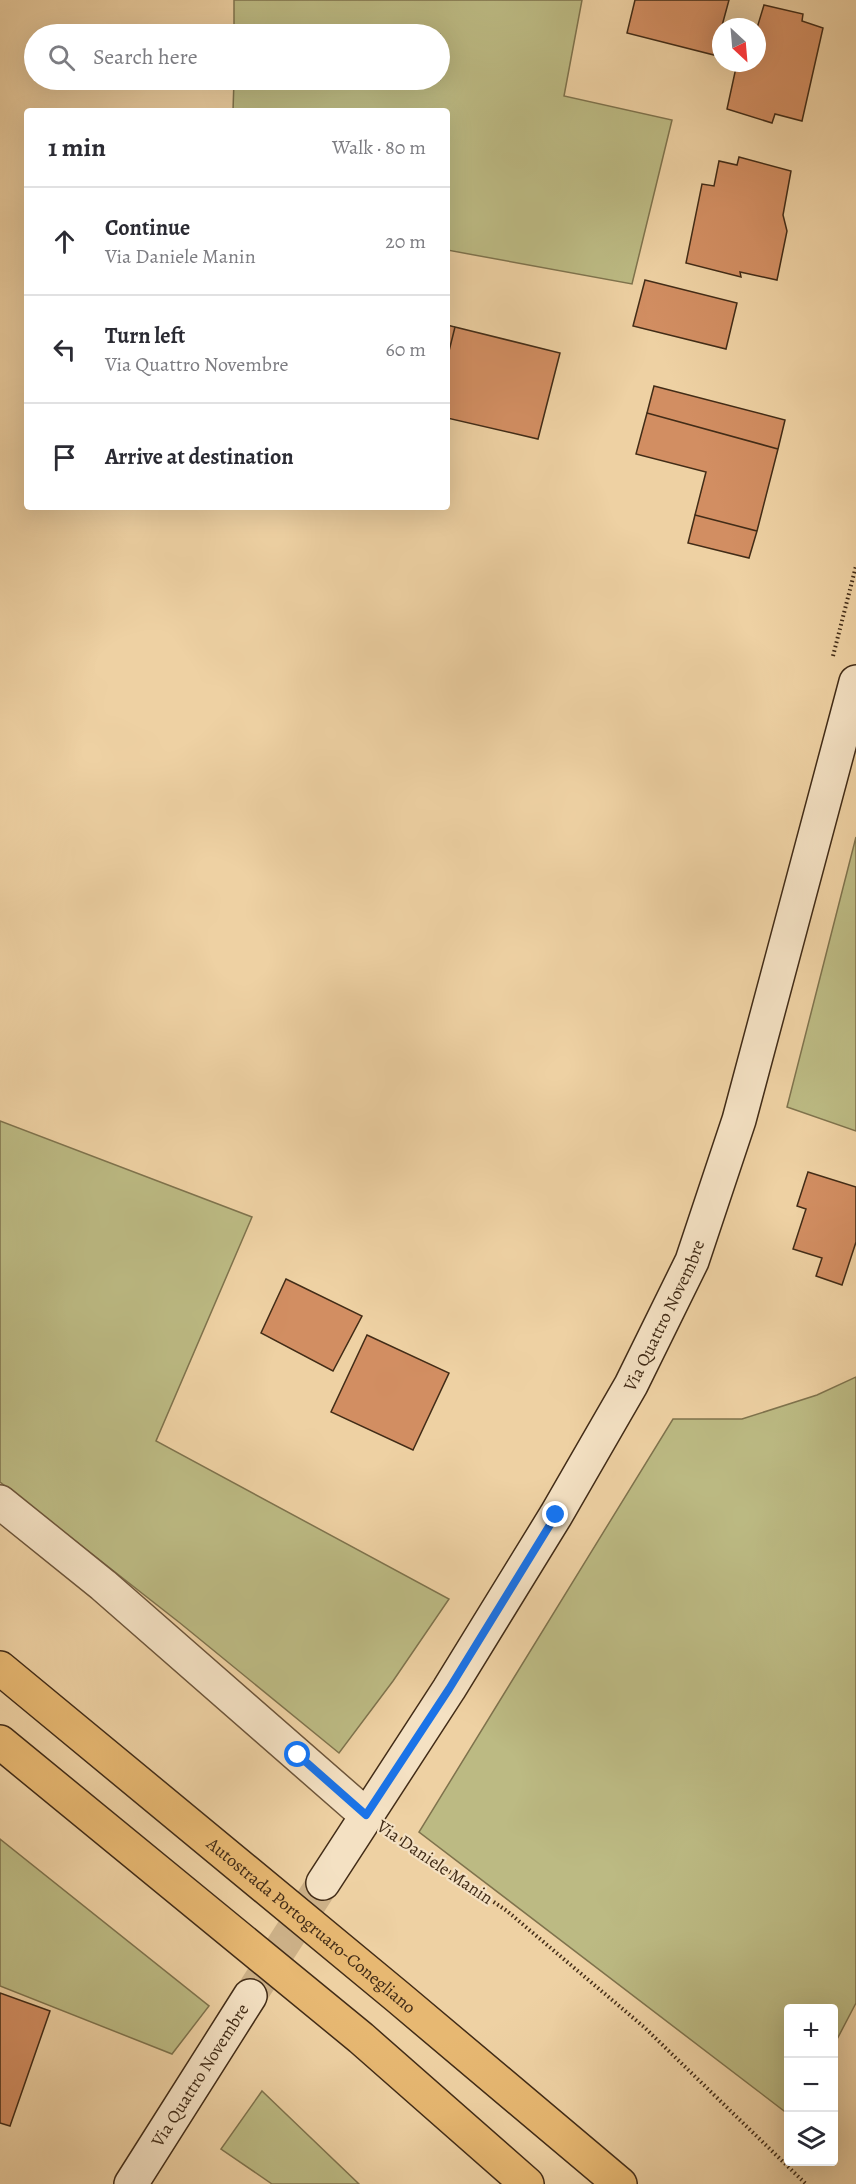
<!DOCTYPE html>
<meta charset="utf-8">
<style>
body{margin:0;font-family:Alegreya,serif;background:#f2f2f3;color:#2b2b33}
.controls{position:absolute;right:18px;bottom:18px;display:grid;overflow:hidden;border-radius:6px;box-shadow:0 6px 24px #0002}
.controls button{width:54px;height:54px;display:grid;place-items:center;padding:0;border:0;border-bottom:2px solid #e1e1e2;background:#fff;color:#2b2b33;font:30px sans-serif}
.compass{position:absolute;left:712px;top:18px;width:54px;height:54px;border-radius:50%;background:#fff;box-shadow:0 6px 24px #0002;rotate:154deg}
.stop{position:absolute;width:18px;height:18px;margin:-14px;border:4px solid #1a73e8;border-radius:50%;background:#fff}
.stop.end{background:#1a73e8;border-color:#fff;box-shadow:0 2px 6px #0008}
.list{margin:0;padding:0;list-style:none}
h2{display:flex;justify-content:space-between;align-items:center;height:78px;margin:0;padding:0 24px;font-size:26px}
h2 small{font-size:20px;font-weight:400;color:#7c7c81}
.list li{display:grid;grid-template-columns:39px 1fr auto;gap:18px;align-items:center;box-sizing:border-box;height:108px;padding:0 24px;border-top:2px solid #e1e1e2}
.list b{display:block;font-size:22px;white-space:nowrap}
.list p{margin:0;font-size:20px;white-space:nowrap;color:#7c7c81}
.list em{font-size:20px;font-style:normal;color:#7c7c81}
.icon{flex:none;width:33px;height:33px;fill:none;stroke:currentColor;stroke-width:2;stroke-linecap:round;stroke-linejoin:round}
.map{position:relative;flex:none;width:856px;height:2184px;overflow:hidden}
.search{position:absolute;background:#fff;box-shadow:0 6px 24px #0002;left:24px;top:24px;width:426px;height:66px;display:flex;align-items:center;gap:15px;box-sizing:border-box;padding:0 21px;border-radius:33px;color:#7c7c81;font-size:22px}
.panel{position:absolute;background:#fff;box-shadow:0 6px 24px #0002;left:24px;top:108px;width:426px;height:402px;border-radius:6px}
.map>svg:first-child{display:block}
</style>
<div class="map">
<svg width="856" height="2184" viewBox="0 0 856 2184">
<rect width="100%" height="100%" fill="#eed1a3"/>
<filter id="stains"><feTurbulence type="fractalNoise" baseFrequency=".00333" numOctaves="4"/><feColorMatrix values="0 0 0 0 .2 0 0 0 0 .09 0 0 0 0 .02 0 0 0 .5 -.17"/></filter>
<radialGradient id="worn" r=".72"><stop offset=".6" stop-color="#630" stop-opacity="0"/><stop offset="1" stop-color="#630" stop-opacity=".3"/></radialGradient>
<path fill="#bcba83" stroke="#7f734d" stroke-width="1.5" d="M 234,0 L 582,0 L 564,96 L 672,120 L 632,284 L 447,250 L 447,111 L 233,111 L 234,80 L 440,80 L 440,34 L 234,34 Z
M 856,837 L 856,1131 L 787,1107 Z
M 0,1121 L 252,1217 L 156,1441 L 449,1599 L 393,1681 L 339,1753 L 180,1623 L 0,1482 Z
M 856,1377 L 856,2003 L 834,2045 L 834,2008 L 788,2008 L 788,2114 L 419,1832 L 673,1419 L 742,1419 L 817,1395 Z
M 0,1839 L 209,2006 L 172,2054 L 0,1986 Z
M 262,2091 L 359,2184 L 272,2184 L 221,2149 Z"/>
<path fill="#d28e62" stroke="#422c17" stroke-width="1.5" d="M 635,0 L 729,0 L 714,55 L 627,33 Z
M 764,5 L 803,14 L 802,21 L 823,28 L 802,121 L 775,114 L 772,123 L 727,109 L 737,63 L 757,63 L 757,28 Z
M 739,157 L 791,171 L 783,215 L 787,231 L 777,280 L 740,272 L 741,277 L 686,263 L 702,184 L 714,186 L 719,161 L 737,165 Z
M 645,280 L 737,303 L 726,349 L 633,326 Z
M 447,325 L 455,327 L 447,359 Z
M 455,327 L 560,353 L 538,439 L 447,418 L 447,359 Z
M 654,386 L 785,420 L 778,449 L 647,413 Z
M 647,413 L 778,449 L 757,531 L 695,515 L 706,472 L 636,454 Z
M 695,515 L 757,531 L 749,558 L 688,543 Z
M 808,1172 L 856,1187 L 856,1242 L 842,1285 L 816,1276 L 822,1258 L 793,1249 L 806,1209 L 797,1206 Z
M 286,1279 L 362,1316 L 333,1371 L 261,1333 Z
M 367,1335 L 449,1373 L 413,1450 L 331,1412 Z
M 0,1993 L 50,2011 L 10,2126 L 0,2123 Z"/>
<g fill="none" stroke-linecap="round" stroke-linejoin="round">
<path stroke="#ccb087" stroke-width="33" stroke-dasharray="33 16" stroke-linecap="butt" d="M 250,1996 L 323,1883"/>
<defs>
<path id="minor" d="M 0,1502 L 103,1585 L 366,1815"/>
<g id="secondary">
<path id="s1" d="M 323,1883 L 449,1689 L 556,1515 L 631,1385 L 692,1261 L 739,1120 L 856,682"/>
<path id="s2" d="M 131,2184 L 250,1996"/>
</g>
<g id="motorway">
<path id="s3" d="M 0,1668 L 398,1997 L 620,2184"/>
<path d="M 0,1742 L 361,2038 L 527,2184"/>
</g>
</defs>
<use href="#minor" stroke="#6d553a" stroke-width="36"/>
<use href="#secondary" stroke="#422c17" stroke-width="36"/>
<use href="#motorway" stroke="#422c17" stroke-width="36"/>
<path stroke="#422c17" stroke-width="4" stroke-dasharray="1.5 3" stroke-linecap="butt" d="M 833,656 L 856,566
M 397,1836 L 507,1911 L 644,2027 L 806,2184"/>
<use href="#minor" stroke="#f4e1c3" stroke-width="33"/>
<use href="#secondary" stroke="#f4e1c3" stroke-width="33"/>
<use href="#motorway" stroke="#e7b872" stroke-width="33"/>
</g>
<g fill="none" stroke-linecap="round" stroke-linejoin="round">
<path stroke="#1a73e8" stroke-width="8" d="M 298,1755 L 366,1815 L 449,1689 L 556,1515"/>
</g>
<g text-anchor="middle" dominant-baseline="central" stroke-width="4.5" stroke-linejoin="round" paint-order="stroke">
<g font-size="18" fill="#422c17" stroke="#f4e1c3">
<text stroke="none"><textPath href="#s1" startOffset="663">Via Quattro Novembre</textPath></text>
<text transform="translate(435 1862) rotate(34)">Via Daniele Manin</text>
<text stroke="none"><textPath href="#s3" startOffset="404">Autostrada Portogruaro-Conegliano</textPath></text>
<text stroke="none"><textPath href="#s2" startOffset="129">Via Quattro Novembre</textPath></text>
</g>
</g>
<rect width="100%" height="100%" filter="url(#stains)"/>
<rect width="100%" height="100%" fill="url(#worn)"/>
</svg>
<div class="controls">
<button>+</button>
<button>−</button>
<button><svg class="icon" aria-label="layers" viewBox="0 0 24 24"><path d="M12 4l9 5-9 5-9-5zM3 14l9 5 9-5"/></svg></button>
</div>
<svg class="compass" viewBox="-18 -18 36 36"><path d="M0-13l5 13h-10z" fill="#e53935"/><path d="M0 13l5-13h-10z" fill="#7c7c81"/></svg>
<div class="stop" style="left:298px;top:1755px"></div>
<div class="stop end" style="left:556px;top:1515px"></div>
<div class="search"><svg class="icon" aria-label="search" viewBox="0 0 24 24"><circle cx="10" cy="10" r="6"/><path d="M15 15l6 6"/></svg>Search here</div>
<section class="panel">
<h2>1 min<small>Walk · 80 m</small></h2>
<ul class="list">
<li><svg class="icon" aria-label="ahead" viewBox="0 0 24 24"><path d="M12 20V5M6 11l6-6 6 6"/></svg><div><b>Continue</b><p>Via Daniele Manin</p></div><em>20 m</em></li>
<li><svg class="icon" aria-label="left" viewBox="0 0 24 24"><path d="M17 20v-9H6M10 6l-5 5 5 5"/></svg><div><b>Turn left</b><p>Via Quattro Novembre</p></div><em>60 m</em></li>
<li><svg class="icon" aria-label="arrive" viewBox="0 0 24 24"><path d="M6 21V4h12l-3 4 3 4H6"/></svg><div><b>Arrive at destination</b></div></li>
</ul>
</section>
</div>
